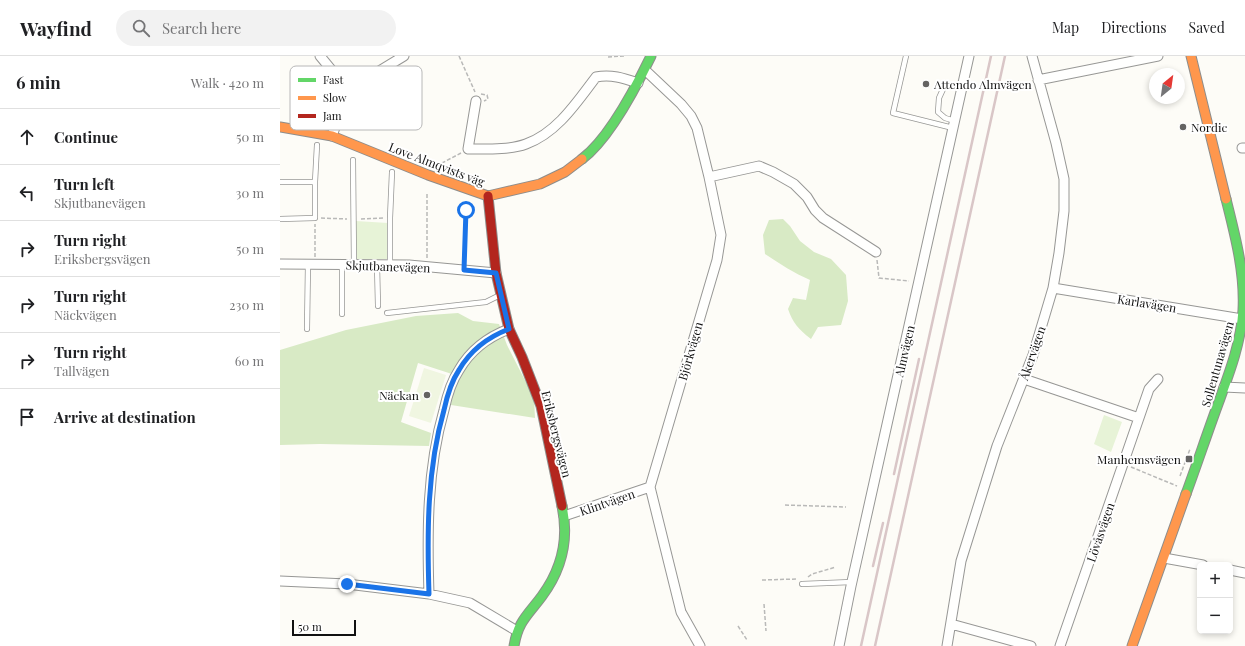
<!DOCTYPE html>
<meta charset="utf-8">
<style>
body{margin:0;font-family:"Playfair Display",serif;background:#f2f2f2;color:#202124}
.controls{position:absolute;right:12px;bottom:12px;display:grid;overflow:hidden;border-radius:6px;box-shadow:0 2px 6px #0003}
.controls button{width:36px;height:36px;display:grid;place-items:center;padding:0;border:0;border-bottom:1px solid #e0e0e0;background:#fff;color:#202124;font:20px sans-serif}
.compass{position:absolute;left:869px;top:12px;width:36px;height:36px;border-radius:50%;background:#fff;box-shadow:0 2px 6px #0003;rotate:29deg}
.scale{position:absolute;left:12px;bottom:10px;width:64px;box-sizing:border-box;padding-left:4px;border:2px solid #111;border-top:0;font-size:11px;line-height:14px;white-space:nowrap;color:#111;-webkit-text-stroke:3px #fff;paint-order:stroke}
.stop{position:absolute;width:12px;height:12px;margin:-9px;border:3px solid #1a73e8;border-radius:50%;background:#fff}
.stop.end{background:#1a73e8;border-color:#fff;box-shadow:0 1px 4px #0008}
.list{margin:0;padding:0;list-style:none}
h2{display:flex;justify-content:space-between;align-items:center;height:52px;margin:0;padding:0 16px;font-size:17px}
h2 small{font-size:13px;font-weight:400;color:#757577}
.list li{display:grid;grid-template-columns:26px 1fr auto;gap:12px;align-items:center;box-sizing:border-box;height:56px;padding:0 16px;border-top:1px solid #e0e0e0}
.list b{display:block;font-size:15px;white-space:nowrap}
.list p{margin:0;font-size:13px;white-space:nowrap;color:#757577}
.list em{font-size:13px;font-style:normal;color:#757577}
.icon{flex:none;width:22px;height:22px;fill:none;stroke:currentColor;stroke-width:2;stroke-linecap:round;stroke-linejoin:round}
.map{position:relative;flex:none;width:965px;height:590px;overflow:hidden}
header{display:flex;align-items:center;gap:24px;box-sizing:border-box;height:56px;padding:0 20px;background:#fff;border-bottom:1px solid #e0e0e0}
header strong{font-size:19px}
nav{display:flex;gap:22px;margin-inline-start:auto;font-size:14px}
.search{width:280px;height:36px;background:#f2f2f2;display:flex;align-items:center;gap:10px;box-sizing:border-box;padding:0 14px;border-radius:22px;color:#757577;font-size:15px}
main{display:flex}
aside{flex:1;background:#fff}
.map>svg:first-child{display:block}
</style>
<header>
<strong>Wayfind</strong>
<div class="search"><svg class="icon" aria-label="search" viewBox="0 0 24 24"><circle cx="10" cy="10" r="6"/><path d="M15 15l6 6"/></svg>Search here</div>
<nav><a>Map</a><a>Directions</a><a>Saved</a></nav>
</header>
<main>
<aside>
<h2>6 min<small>Walk · 420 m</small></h2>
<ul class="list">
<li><svg class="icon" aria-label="ahead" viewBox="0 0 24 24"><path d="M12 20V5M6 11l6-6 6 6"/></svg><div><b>Continue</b></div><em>50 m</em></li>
<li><svg class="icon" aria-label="left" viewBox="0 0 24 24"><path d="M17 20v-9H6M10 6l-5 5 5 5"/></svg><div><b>Turn left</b><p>Skjutbanevägen</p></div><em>30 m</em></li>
<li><svg class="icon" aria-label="right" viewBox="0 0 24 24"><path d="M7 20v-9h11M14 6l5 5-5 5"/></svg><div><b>Turn right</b><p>Eriksbergsvägen</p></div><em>50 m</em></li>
<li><svg class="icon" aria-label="right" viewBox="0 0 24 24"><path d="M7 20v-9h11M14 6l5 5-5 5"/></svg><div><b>Turn right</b><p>Näckvägen</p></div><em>230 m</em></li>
<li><svg class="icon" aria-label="right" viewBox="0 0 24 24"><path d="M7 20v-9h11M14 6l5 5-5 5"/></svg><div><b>Turn right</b><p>Tallvägen</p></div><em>60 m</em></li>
<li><svg class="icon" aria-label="arrive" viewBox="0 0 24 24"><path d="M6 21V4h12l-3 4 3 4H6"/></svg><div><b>Arrive at destination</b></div></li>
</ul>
</aside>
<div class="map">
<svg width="965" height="590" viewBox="0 0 965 590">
<rect width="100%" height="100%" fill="#fdfcf7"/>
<path fill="#e7f3d7" d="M 76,165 L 108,167 L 108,203 L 76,203 Z
M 824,359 L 842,366 L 831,396 L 814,388 Z"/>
<path fill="#d8eac5" d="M 503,163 L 510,170 L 520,185 L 534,196 L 551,203 L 566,219 L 568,245 L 561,269 L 538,271 L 531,283 C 518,273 513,267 508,253 L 513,242 L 526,244 L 530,224 C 514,217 500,208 485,198 L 483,179 L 489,164 Z
M 178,257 L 193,265 L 219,268 L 227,289 L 254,342 L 255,362 L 171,349 L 175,319 L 138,307 L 121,366 L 151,377 L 149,390 L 40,388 L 0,389 L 0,294 L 66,274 L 136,260 Z"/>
<path fill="#f0f6e1" d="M 144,312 L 166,319 L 151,367 L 129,360 Z"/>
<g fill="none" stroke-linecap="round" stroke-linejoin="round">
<defs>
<path id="lane" d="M 626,0 L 613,57 L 673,72
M 675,65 L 665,62 L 658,56 L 659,42 L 664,31 L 673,29 L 682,30
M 73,104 L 74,209
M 0,126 L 35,126 L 35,162 L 0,163
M 35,126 L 37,89
M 97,209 L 98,250
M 110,209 L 110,162 L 112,116
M 107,257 L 206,246 L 220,239
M 62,258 L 62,208
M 27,273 L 28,208
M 522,528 L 572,526"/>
<path id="street" d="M 40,0 L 68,34
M 365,14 L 401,48 L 411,60 L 417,72 L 429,121 L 441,179 L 437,204 L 370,431 L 401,556 L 420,590
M 758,24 L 878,0
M 196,45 L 188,93 C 206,93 230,94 246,88 C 277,77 297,46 316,21 C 331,18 343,22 358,27
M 52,80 L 68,34 L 124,0
M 962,92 L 965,92
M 429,121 L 479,110 L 493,116 L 514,128 L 527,141 L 535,154 L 543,162 L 596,196
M 0,208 L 129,209 L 216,217
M 773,232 L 962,263
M 744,323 L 859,362
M 944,331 L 965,332
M 284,460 L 370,431
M 884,502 L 923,509
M 950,514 L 965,517
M 0,525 L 67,528 L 149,538 L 190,547 L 237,575
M 149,538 C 147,476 147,413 164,354 C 167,340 171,326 179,314 C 190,295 208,281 229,273
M 671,568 L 751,590
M 559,590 L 571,530 L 689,0
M 667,590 L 681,505 L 717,390 L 753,299 L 773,232 L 779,197 L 784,155 L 784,123 L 776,87 L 752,0
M 780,590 L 869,333 L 878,323"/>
<path id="fast" d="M 302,103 C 330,82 356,31 371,0
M 906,438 C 917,408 927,378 938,348 C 949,318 961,287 963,254 C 965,216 955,179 946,143
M 234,590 C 238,565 248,559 262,540 C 282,513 289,483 282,450"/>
<path id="slow" d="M 911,0 L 946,143
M 0,71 L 52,80 L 148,119 L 208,140 L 260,128 L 285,116 L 302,103
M 852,590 L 906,438"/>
<path id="jam" d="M 208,140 L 216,217 L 229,273 L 242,301 L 261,350 L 282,450"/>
</defs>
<use href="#lane" stroke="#979795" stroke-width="6"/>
<use href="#street" stroke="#979795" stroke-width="11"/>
<use href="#fast" stroke="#8e8d8b" stroke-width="11"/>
<use href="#slow" stroke="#8e8d8b" stroke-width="11"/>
<use href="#jam" stroke="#8e8d8b" stroke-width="11"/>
<path stroke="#b9b9b8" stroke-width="1.5" stroke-dasharray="4 2" stroke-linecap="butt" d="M 179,0 L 195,36
M 328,1 L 344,0
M 201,38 L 207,39 L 208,43 L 204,45
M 157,111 L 162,107 L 181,97
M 41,162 L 67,163
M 81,163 L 103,162
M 35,201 L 35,168
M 147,202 L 147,136
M 597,204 L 599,222 L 629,225
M 184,206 L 186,154
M 851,411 L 897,430
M 900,420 L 910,393
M 505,449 L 566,451
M 528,521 L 532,518 L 556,511
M 482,524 L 517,523
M 484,548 L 486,575
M 458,570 L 467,584"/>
<use href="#lane" stroke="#fffffe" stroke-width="4.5"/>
<use href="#street" stroke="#fffffe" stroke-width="9"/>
<use href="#fast" stroke="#63d668" stroke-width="9"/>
<use href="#slow" stroke="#ff974d" stroke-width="9"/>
<use href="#jam" stroke="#b3261e" stroke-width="9"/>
<path stroke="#d9c6c7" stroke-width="2.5" d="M 614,418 L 639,303
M 593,510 L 603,467
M 581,590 L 711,0
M 595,590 L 725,0"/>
</g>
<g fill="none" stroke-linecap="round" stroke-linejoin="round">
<path stroke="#1a73e8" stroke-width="5" d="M 67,528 L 149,538 C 147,476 147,413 164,354 C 167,340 171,326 179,314 C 190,295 208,281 229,273 L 216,217 L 184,214 L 186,154"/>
</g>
<g fill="#646362" stroke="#fff" stroke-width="1.5">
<circle cx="646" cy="28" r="4"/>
<circle cx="903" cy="71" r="4"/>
<circle cx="147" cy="339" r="4"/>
<rect x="905" y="399" width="8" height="8" rx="2"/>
</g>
<g text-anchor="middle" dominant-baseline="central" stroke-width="4" stroke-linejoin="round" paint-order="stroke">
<g font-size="12" fill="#111" stroke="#fff" text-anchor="start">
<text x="654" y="28">Attendo Almvägen</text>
<text x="911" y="71">Nordic</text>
<text x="139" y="339" text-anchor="end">Näckan</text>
<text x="901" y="403" text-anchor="end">Manhemsvägen</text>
</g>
<g font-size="12" fill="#111" stroke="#fff">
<text transform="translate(157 108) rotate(21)">Love Almqvists väg</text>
<text transform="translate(108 210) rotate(2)">Skjutbanevägen</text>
<text transform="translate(867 247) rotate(9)">Karlavägen</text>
<text transform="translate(410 295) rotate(-74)">Björkvägen</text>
<text transform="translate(624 295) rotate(-77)">Almvägen</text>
<text transform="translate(752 297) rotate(-71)">Åkervägen</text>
<text transform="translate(937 308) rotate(-74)">Sollentunavägen</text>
<text transform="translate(277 378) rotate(76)">Eriksbergsvägen</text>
<text transform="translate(327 446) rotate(-19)">Klintvägen</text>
<text transform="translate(820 476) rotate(-71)">Lövåsvägen</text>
</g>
</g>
<rect x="10" y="10" width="132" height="64" rx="6" fill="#fff" stroke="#b8b8b8" stroke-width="1"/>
<rect x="18" y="22" width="18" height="4" fill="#63d668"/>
<rect x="18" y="40" width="18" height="4" fill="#ff974d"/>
<rect x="18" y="58" width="18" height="4" fill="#b3261e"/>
<g font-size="11" fill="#111">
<text x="43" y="28">Fast</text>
<text x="43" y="46">Slow</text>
<text x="43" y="64">Jam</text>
</g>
</svg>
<div class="controls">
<button>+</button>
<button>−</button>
</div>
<svg class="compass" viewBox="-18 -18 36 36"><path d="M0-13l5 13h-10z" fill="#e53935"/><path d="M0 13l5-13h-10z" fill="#757577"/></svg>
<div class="scale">50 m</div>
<div class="stop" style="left:186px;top:154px"></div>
<div class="stop end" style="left:67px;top:528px"></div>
</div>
</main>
